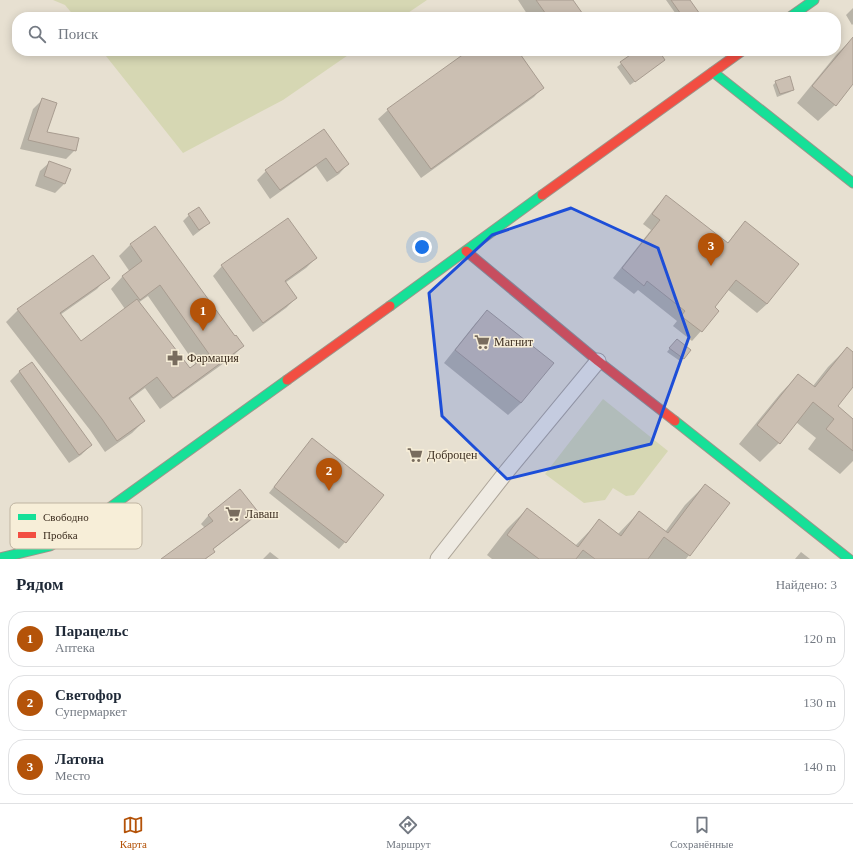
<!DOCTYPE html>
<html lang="ru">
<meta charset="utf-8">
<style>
body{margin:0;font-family:Georgia,serif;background:#f6f6f7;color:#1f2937}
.you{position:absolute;left:422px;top:247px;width:14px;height:14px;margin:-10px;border:3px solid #fff;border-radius:50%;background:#1a73e8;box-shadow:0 0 0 6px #1a73e833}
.badge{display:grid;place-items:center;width:26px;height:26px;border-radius:50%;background:#b45309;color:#fff;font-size:13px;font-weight:700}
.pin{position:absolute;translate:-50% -33px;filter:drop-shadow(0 1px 2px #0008)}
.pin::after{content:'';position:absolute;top:21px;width:14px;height:12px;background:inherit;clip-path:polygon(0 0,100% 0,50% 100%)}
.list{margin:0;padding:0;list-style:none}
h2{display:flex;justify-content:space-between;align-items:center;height:52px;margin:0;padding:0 16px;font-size:17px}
h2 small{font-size:13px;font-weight:400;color:#747a83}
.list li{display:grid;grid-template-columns:26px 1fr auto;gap:12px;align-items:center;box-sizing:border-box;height:56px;margin:0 8px 8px;padding:0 8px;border:1px solid #e0e1e3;border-radius:16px}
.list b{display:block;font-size:15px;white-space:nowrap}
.list p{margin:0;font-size:13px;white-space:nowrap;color:#747a83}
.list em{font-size:13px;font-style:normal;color:#747a83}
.icon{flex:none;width:22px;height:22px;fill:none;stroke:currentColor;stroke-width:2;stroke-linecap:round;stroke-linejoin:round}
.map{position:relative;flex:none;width:853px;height:559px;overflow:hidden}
.search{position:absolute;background:#fff;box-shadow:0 2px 10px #0003;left:12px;right:12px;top:12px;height:44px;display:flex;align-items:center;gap:10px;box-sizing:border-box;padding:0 14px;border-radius:16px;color:#747a83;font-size:15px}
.sheet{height:244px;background:#fff}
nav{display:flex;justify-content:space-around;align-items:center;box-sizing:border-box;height:56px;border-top:1px solid #e0e1e3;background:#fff;font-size:11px;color:#747a83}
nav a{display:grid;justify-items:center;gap:2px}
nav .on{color:#b45309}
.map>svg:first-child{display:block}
</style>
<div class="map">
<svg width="853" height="559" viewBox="0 0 853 559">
<rect width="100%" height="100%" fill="#e7e0d1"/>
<path fill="#d6d7b3" d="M 53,0 L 427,0 L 402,17 L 75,17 L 65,5 Z
M 102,51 L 354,51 L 283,100 L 183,153 Z
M 603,399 L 668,451 L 634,495 L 626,496 L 613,488 L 605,500 L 584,503 L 545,474 Z"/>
<path fill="#0003" fill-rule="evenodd" d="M 518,0 L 572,0 L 584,17 L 529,17 Z
M 666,0 L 689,0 L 701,17 L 678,17 Z
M 853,8 L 853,24 L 852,25 L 846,15 Z
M 852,39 L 853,83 L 835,105 L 818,121 L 797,103 L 836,55 Z
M 470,51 L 517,51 L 543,87 L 534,97 L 421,178 L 378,119 L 388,110 Z
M 636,51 L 657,51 L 659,64 L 630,85 L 617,67 L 636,52 Z
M 776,82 L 793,89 L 790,92 L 777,97 L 773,85 Z
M 42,100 L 46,132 L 75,150 L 66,159 L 20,149 L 33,109 Z
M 324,130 L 348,164 L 339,174 L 327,182 L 316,166 L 270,199 L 257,180 L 266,171 Z
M 50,162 L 69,170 L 64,184 L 55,193 L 35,186 L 40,171 Z
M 667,197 L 727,244 L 736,232 L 746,223 L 767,304 L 757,313 L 727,289 L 713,307 L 701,331 L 692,341 L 673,326 L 677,321 L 638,290 L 634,294 L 613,278 L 651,230 L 643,224 L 657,206 Z
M 189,215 L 208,223 L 202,229 L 193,236 L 183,221 Z
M 130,245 L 243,346 L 231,358 L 160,409 L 145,388 L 129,400 L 144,421 L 132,433 L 105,452 L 90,430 L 6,322 L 18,310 L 108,277 L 97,289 L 60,315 L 81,343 L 125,309 L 111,289 L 122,277 L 130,272 L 119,256 ZM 148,296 L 196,365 L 189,370 L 138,303 Z
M 316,258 L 306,268 L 285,283 L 296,298 L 286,308 L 253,332 L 213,276 L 222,266 Z
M 487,311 L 521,403 L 508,415 L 444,363 L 475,324 Z
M 674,343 L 690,350 L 680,361 L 667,352 Z
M 847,348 L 853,353 L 853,386 L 836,406 L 853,420 L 853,461 L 840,474 L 808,449 L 816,438 L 796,422 L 779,443 L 760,462 L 739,444 L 780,394 L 798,375 L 813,386 L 828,367 Z
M 31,363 L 91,445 L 81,455 L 69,463 L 10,381 L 19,372 Z
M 306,446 L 383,495 L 345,542 L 339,549 L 269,493 Z
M 705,485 L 729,503 L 686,559 L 492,559 L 487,555 L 507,529 L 527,509 L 575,546 L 599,521 L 618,534 L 639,512 L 665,532 L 685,505 Z
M 240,491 L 257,513 L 250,521 L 212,550 L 213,552 L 206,559 L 163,559 L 205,528 L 201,524 L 208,516 Z
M 270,552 L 279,559 L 263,559 Z
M 801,552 L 810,559 L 795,559 Z"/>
<path fill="#cbbfb2" stroke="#a89c90" d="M 536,0 L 573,0 L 585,17 L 548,17 Z
M 671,0 L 690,0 L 702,17 L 683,17 Z
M 853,37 L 853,84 L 836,106 L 812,86 Z
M 468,51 L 518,51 L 544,88 L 431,169 L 387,109 Z
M 636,51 L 659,51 L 665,60 L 635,82 L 620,62 Z
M 790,76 L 794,90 L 780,94 L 775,81 Z
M 42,98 L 57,103 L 47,132 L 79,138 L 76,151 L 28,140 Z
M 324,129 L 349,164 L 337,173 L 326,158 L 280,190 L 265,170 Z
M 49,161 L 71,169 L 65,184 L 44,176 Z
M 666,195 L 728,243 L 745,221 L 799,264 L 767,304 L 736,280 L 715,307 L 719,311 L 702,332 L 681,316 L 685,311 L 647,281 L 644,286 L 622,268 L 660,220 L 652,214 Z
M 199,207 L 210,223 L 199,230 L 188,214 Z
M 288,218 L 317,258 L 285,281 L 297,298 L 263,323 L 221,265 Z
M 155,226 L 235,336 L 236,335 L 244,346 L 173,398 L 157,377 L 129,398 L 145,421 L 117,441 L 102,419 L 17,309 L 93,255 L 110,278 L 60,313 L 81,341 L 137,299 L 190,368 L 209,354 L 160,285 L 140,300 L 122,276 L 142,261 L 130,244 Z
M 487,310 L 554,363 L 521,403 L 455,350 Z
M 677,339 L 691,350 L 684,359 L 669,348 Z
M 847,347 L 853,352 L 853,387 L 838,406 L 853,419 L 853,451 L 826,429 L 834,419 L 813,402 L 780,444 L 757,425 L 798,374 L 815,387 Z
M 32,362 L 92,445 L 79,455 L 19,371 Z
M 312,438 L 384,495 L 346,543 L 274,487 Z
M 705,484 L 730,503 L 690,556 L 664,537 L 648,559 L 595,559 L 583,550 L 576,559 L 539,559 L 507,535 L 527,508 L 578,547 L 599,519 L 621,536 L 639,511 L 668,533 Z
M 240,489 L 259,513 L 213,549 L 215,552 L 205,559 L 161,559 L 213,521 L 208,515 Z"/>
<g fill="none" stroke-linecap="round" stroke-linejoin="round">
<defs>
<path id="street" d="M 438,559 L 507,471 L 598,361"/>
<path id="fast" d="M 790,17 L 814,0
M 713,72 L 853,183
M 390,306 L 542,195
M 675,421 L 849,559
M 0,558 L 50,546 L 87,524 L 287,380"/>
<path id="jam" d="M 542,195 L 742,51
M 466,251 L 598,361 L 675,421
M 287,380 L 390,306"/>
</defs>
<use href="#street" stroke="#ada599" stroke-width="17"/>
<use href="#fast" stroke="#9c958a" stroke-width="11"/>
<use href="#jam" stroke="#9c958a" stroke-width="11"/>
<use href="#street" stroke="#efebe3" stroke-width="15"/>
<use href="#fast" stroke="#16e098" stroke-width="9"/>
<use href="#jam" stroke="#f24e42" stroke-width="9"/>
</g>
<path fill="#1d4ed8" fill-opacity="0.2" stroke="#1d4ed8" stroke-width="3" stroke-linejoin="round" d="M 571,208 L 658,248 L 689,337 L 651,444 L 507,479 L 442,416 L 429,293 L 492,235 Z"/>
<defs>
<symbol id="supermarket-bare" viewBox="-9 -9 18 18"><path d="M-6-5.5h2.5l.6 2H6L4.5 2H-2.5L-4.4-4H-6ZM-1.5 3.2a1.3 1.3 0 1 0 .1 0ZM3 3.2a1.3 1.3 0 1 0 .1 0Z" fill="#786c5e" stroke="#f7eed8" stroke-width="2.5" paint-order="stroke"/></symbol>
<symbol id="pharmacy-bare" viewBox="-9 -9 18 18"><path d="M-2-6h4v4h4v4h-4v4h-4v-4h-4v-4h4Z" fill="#786c5e" stroke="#f7eed8" stroke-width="2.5" paint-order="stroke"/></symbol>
</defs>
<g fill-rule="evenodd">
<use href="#supermarket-bare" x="471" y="331" width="22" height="22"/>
<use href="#pharmacy-bare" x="164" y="347" width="22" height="22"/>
<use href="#supermarket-bare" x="404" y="444" width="22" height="22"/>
<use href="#supermarket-bare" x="222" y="503" width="22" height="22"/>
</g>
<g text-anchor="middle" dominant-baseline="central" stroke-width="3" stroke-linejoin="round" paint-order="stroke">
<g font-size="12" fill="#3d2e20" stroke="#f7eed8" text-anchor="start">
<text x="494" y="342">Магнит</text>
<text x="187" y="358">Фармация</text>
<text x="427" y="455">Доброцен</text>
<text x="245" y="514">Лаваш</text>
</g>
</g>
<rect x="10" y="503" width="132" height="46" rx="6" fill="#f7eed8" stroke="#bfb4a1" stroke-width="1"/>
<rect x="18" y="514" width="18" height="6" fill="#16e098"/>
<rect x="18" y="532" width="18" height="6" fill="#f24e42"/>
<g font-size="11" fill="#3d2e20">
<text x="43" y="521">Свободно</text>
<text x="43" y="539">Пробка</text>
</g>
</svg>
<div class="you"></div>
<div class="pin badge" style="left:203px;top:331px">1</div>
<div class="pin badge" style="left:329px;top:491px">2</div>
<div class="pin badge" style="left:711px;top:266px">3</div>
<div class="search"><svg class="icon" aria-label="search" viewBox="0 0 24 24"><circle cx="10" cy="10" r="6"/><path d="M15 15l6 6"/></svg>Поиск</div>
</div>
<section class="sheet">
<h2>Рядом<small>Найдено: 3</small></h2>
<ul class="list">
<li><span class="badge">1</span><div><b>Парацельс</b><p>Аптека</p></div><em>120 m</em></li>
<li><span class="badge">2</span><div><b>Светофор</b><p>Супермаркет</p></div><em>130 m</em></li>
<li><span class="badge">3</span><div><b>Латона</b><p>Место</p></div><em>140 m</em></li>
</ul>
</section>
<nav>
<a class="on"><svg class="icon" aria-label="map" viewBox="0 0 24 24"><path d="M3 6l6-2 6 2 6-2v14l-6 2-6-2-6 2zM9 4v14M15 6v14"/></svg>Карта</a>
<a><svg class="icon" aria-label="directions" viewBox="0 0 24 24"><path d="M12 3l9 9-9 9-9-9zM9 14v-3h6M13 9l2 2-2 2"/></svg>Маршрут</a>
<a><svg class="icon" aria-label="saved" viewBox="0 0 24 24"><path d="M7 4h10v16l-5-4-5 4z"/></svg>Сохранённые</a>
</nav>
